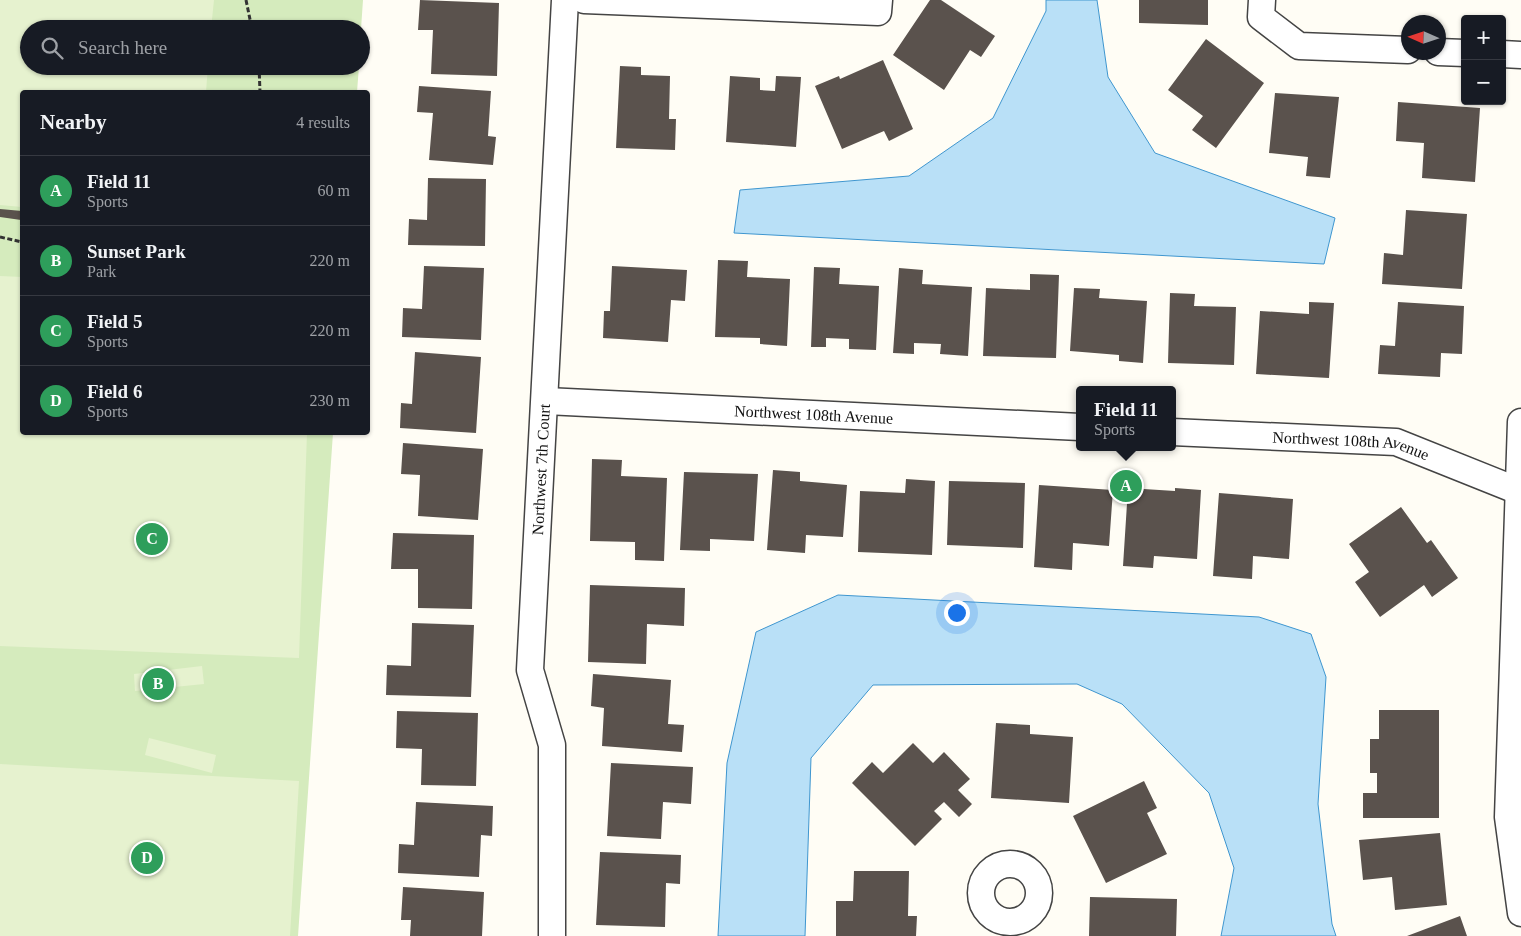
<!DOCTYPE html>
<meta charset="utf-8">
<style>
body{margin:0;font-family:"Times New Roman",serif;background:#242831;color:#f1f3f6}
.controls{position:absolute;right:15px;top:15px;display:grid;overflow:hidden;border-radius:5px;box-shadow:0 1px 4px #0004}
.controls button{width:45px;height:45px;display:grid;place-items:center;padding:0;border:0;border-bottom:1px solid #363941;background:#171b24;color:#f1f3f6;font:25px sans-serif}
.compass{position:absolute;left:1401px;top:15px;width:45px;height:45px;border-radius:50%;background:#171b24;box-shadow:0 1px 4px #0004;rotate:273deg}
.you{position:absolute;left:956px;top:612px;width:18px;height:18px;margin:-12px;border:4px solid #fff;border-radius:50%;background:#1a73e8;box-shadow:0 0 0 8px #1a73e833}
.badge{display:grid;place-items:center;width:32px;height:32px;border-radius:50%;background:#2563eb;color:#fff;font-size:16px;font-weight:700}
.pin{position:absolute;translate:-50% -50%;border:2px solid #fff;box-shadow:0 1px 5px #0006}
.popup{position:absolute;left:1076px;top:386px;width:100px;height:65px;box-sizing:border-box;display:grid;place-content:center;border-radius:5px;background:#171b24;filter:drop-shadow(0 1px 4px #0005);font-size:16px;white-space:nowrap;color:#9ea1a6}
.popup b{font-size:19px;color:#f1f3f6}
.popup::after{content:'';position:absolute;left:50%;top:100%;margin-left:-10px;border:10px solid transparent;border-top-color:#171b24}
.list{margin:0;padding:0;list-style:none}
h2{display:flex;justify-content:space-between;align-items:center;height:65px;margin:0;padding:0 20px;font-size:21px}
h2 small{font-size:16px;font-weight:400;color:#9ea1a6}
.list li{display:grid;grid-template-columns:32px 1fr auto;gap:15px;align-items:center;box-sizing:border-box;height:70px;padding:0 20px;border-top:1px solid #363941}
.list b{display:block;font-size:19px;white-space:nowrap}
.list p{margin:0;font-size:16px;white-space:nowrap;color:#9ea1a6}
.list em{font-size:16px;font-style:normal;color:#9ea1a6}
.icon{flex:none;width:28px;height:28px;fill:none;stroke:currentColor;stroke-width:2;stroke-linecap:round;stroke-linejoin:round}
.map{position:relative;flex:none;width:1521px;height:936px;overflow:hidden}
.search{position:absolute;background:#171b24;box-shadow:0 1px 4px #0004;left:20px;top:20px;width:350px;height:55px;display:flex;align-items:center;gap:12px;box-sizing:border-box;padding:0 18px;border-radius:28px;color:#9ea1a6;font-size:19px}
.panel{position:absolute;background:#171b24;box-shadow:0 1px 4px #0004;left:20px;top:90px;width:350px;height:345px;border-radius:5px}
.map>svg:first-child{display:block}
</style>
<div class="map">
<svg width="1521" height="936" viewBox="0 0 1521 936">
<rect width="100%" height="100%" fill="#fffdf5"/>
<path fill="#d5ebbd" d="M 0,0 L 363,0 L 361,29 L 29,29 L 29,66 L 359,66 L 357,92 L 22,92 L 22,432 L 333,433 L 298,936 L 0,936 Z"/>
<path fill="#e6f2cf" d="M 0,0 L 214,0 L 211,29 L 29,29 L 29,66 L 208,66 L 206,92 L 22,92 L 22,207 L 0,205 Z
M 0,276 L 22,277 L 22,432 L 307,433 L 299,658 L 0,646 Z
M 202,666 L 204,684 L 135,691 L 134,674 Z
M 149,738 L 216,755 L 212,773 L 145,755 Z
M 0,764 L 299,781 L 290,936 L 0,936 Z"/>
<path fill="#b9e0f7" stroke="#3f96cf" d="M 1046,0 L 1097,0 L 1108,77 L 1155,153 L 1335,218 L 1324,264 L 734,233 L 740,190 L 909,176 L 993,118 L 1046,11 Z
M 838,595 L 1259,617 L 1311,634 L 1326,677 L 1318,804 L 1332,924 L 1336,936 L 1221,936 L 1234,868 L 1209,793 L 1122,704 L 1077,684 L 873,685 L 811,758 L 805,936 L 718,936 L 727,763 L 756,632 Z"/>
<path fill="#5a524d" d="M 420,0 L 499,3 L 497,76 L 431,74 L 433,30 L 418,30 Z
M 930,0 L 941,0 L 995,36 L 981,57 L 970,50 L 944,90 L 893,55 Z
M 1139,0 L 1208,0 L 1208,25 L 1139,23 Z
M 1206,39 L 1264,83 L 1216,148 L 1192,130 L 1203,116 L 1168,90 Z
M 883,60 L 913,129 L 889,141 L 884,131 L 842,149 L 815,86 L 839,76 L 840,79 Z
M 620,66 L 641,67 L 641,75 L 670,76 L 669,119 L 676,119 L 675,150 L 616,148 Z
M 730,76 L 760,78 L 760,90 L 775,91 L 776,76 L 801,77 L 796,147 L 726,142 Z
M 419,86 L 491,91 L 488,136 L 496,137 L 493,165 L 429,160 L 433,113 L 417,112 Z
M 1275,93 L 1339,97 L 1330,178 L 1306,176 L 1308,157 L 1269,153 Z
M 1398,102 L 1480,108 L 1475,182 L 1422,178 L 1424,143 L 1396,141 Z
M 428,178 L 486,179 L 485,246 L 408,245 L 409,219 L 427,220 Z
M 0,209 L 22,211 L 21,220 L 0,217 Z
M 1406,210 L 1467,214 L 1462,289 L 1382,284 L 1384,253 L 1403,255 Z
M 718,260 L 748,261 L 747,277 L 790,279 L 787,346 L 760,344 L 760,338 L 715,337 Z
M 424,266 L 484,268 L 481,340 L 402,337 L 403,308 L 422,309 Z
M 612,266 L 687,270 L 685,301 L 671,300 L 668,342 L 603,338 L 604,311 L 610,311 Z
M 814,267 L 840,268 L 839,284 L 879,286 L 876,350 L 849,349 L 849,339 L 826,338 L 826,347 L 811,347 Z
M 899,268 L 923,270 L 922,284 L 972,287 L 968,356 L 940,354 L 941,344 L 914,343 L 914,354 L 893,353 Z
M 1030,274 L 1059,275 L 1056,358 L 983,356 L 986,288 L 1030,290 Z
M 1074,288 L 1100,289 L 1099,298 L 1147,301 L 1143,363 L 1119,361 L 1119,355 L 1070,351 Z
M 1170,293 L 1195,294 L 1194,306 L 1236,307 L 1234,365 L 1168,363 Z
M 1309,302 L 1334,303 L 1329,378 L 1256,374 L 1260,311 L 1309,314 Z
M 1398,302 L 1464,306 L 1462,354 L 1441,353 L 1440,377 L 1378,374 L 1380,345 L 1395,346 Z
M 415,352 L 481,357 L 476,433 L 400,428 L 401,403 L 412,404 Z
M 403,443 L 483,449 L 478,520 L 418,516 L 420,475 L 401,474 Z
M 592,459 L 622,460 L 621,476 L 667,478 L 664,561 L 635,560 L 635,542 L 590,541 Z
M 773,470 L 800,472 L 800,481 L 847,485 L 843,537 L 806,535 L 805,553 L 767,550 Z
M 684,472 L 758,474 L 754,541 L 710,539 L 710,551 L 680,550 Z
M 906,479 L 935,481 L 932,555 L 858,552 L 860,491 L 905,493 Z
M 949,481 L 1025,483 L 1023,548 L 947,545 Z
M 1039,485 L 1113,490 L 1109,546 L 1073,543 L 1072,570 L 1034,567 Z
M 1128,488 L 1175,491 L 1175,488 L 1201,490 L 1197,559 L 1154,556 L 1153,568 L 1123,566 Z
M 1219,493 L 1293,499 L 1289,559 L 1253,556 L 1252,579 L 1213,576 Z
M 1401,507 L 1427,543 L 1431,540 L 1458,578 L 1432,597 L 1424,585 L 1380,617 L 1355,582 L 1369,572 L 1349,544 Z
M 393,533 L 474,535 L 472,609 L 418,608 L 418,569 L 391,569 Z
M 590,585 L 685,588 L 684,626 L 647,624 L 646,664 L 588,662 Z
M 412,623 L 474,625 L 471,697 L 386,695 L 387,665 L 411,666 Z
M 593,674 L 671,680 L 668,724 L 684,725 L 682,752 L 602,746 L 604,708 L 591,706 Z
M 1379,710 L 1439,710 L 1439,818 L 1363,818 L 1363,793 L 1377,793 L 1377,773 L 1370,773 L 1370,739 L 1379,739 Z
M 397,711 L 478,713 L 476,786 L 421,785 L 422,749 L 396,748 Z
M 996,723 L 1030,725 L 1030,734 L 1073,737 L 1069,803 L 991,798 Z
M 913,743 L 933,763 L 944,752 L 970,779 L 958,790 L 972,804 L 959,817 L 944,802 L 934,811 L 942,819 L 915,846 L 852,783 L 872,762 L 883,773 Z
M 611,763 L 693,767 L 691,804 L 663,802 L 661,839 L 607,836 Z
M 1144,781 L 1157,808 L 1147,813 L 1167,854 L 1106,883 L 1073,816 Z
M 416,802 L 493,806 L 492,836 L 481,835 L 479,877 L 398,873 L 399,844 L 414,845 Z
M 1440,833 L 1447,905 L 1395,910 L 1392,877 L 1363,880 L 1359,840 Z
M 600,852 L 681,855 L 680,884 L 666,883 L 665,927 L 596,925 Z
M 854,871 L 909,871 L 908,916 L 917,916 L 916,936 L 836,936 L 836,901 L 853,901 Z
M 403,887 L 484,892 L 482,936 L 410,936 L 411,920 L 401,920 Z
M 1090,897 L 1177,899 L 1176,936 L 1089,936 Z
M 1460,916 L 1467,936 L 1407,936 Z"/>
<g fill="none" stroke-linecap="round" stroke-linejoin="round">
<defs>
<g id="street">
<path d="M 584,0 L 878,12 L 879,0"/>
<path d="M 1262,0 L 1261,17 L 1299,46 L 1408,50"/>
<path d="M 1438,52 L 1465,53"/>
<path d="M 1502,54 L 1521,55"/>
<path id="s1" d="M 546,401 L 1080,427"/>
<path d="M 1521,422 L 1508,817 L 1521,913"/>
<path id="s2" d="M 1172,432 L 1396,442 L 1521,492"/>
<circle cx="1010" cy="893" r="29"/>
<path id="s3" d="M 552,936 L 552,745 L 530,670 L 565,0"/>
</g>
</defs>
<use href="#street" stroke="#444" stroke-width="29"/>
<path stroke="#333" stroke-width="3" stroke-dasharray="5 2.5" stroke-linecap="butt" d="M 246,0 L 252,29
M 259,66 L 260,92
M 0,237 L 22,242"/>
<use href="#street" stroke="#fff" stroke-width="26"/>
</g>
<g text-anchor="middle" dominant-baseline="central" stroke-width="5" stroke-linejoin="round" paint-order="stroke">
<g font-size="16" fill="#111" stroke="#fff">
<text stroke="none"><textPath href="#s1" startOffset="268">Northwest 108th Avenue</textPath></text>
<text stroke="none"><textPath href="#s2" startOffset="180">Northwest 108th Avenue</textPath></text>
<text stroke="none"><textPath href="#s3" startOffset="470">Northwest 7th Court</textPath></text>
</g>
</g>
</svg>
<div class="controls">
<button>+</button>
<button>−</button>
</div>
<svg class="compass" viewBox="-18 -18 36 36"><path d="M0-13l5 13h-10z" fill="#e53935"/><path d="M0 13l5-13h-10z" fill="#9ea1a6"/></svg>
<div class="you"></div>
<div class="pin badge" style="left:1126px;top:486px;background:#2e9e5b">A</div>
<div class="popup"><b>Field 11</b>Sports</div>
<div class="pin badge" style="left:158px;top:684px;background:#2e9e5b">B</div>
<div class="pin badge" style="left:152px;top:539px;background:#2e9e5b">C</div>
<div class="pin badge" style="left:147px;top:858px;background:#2e9e5b">D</div>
<div class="search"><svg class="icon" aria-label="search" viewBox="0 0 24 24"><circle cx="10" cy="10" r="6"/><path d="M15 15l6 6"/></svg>Search here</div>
<section class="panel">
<h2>Nearby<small>4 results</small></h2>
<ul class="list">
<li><span class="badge" style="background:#2e9e5b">A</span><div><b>Field 11</b><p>Sports</p></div><em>60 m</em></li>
<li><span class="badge" style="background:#2e9e5b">B</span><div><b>Sunset Park</b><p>Park</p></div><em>220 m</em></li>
<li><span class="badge" style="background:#2e9e5b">C</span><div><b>Field 5</b><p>Sports</p></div><em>220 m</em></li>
<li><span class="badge" style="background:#2e9e5b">D</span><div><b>Field 6</b><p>Sports</p></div><em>230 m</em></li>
</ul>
</section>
</div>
